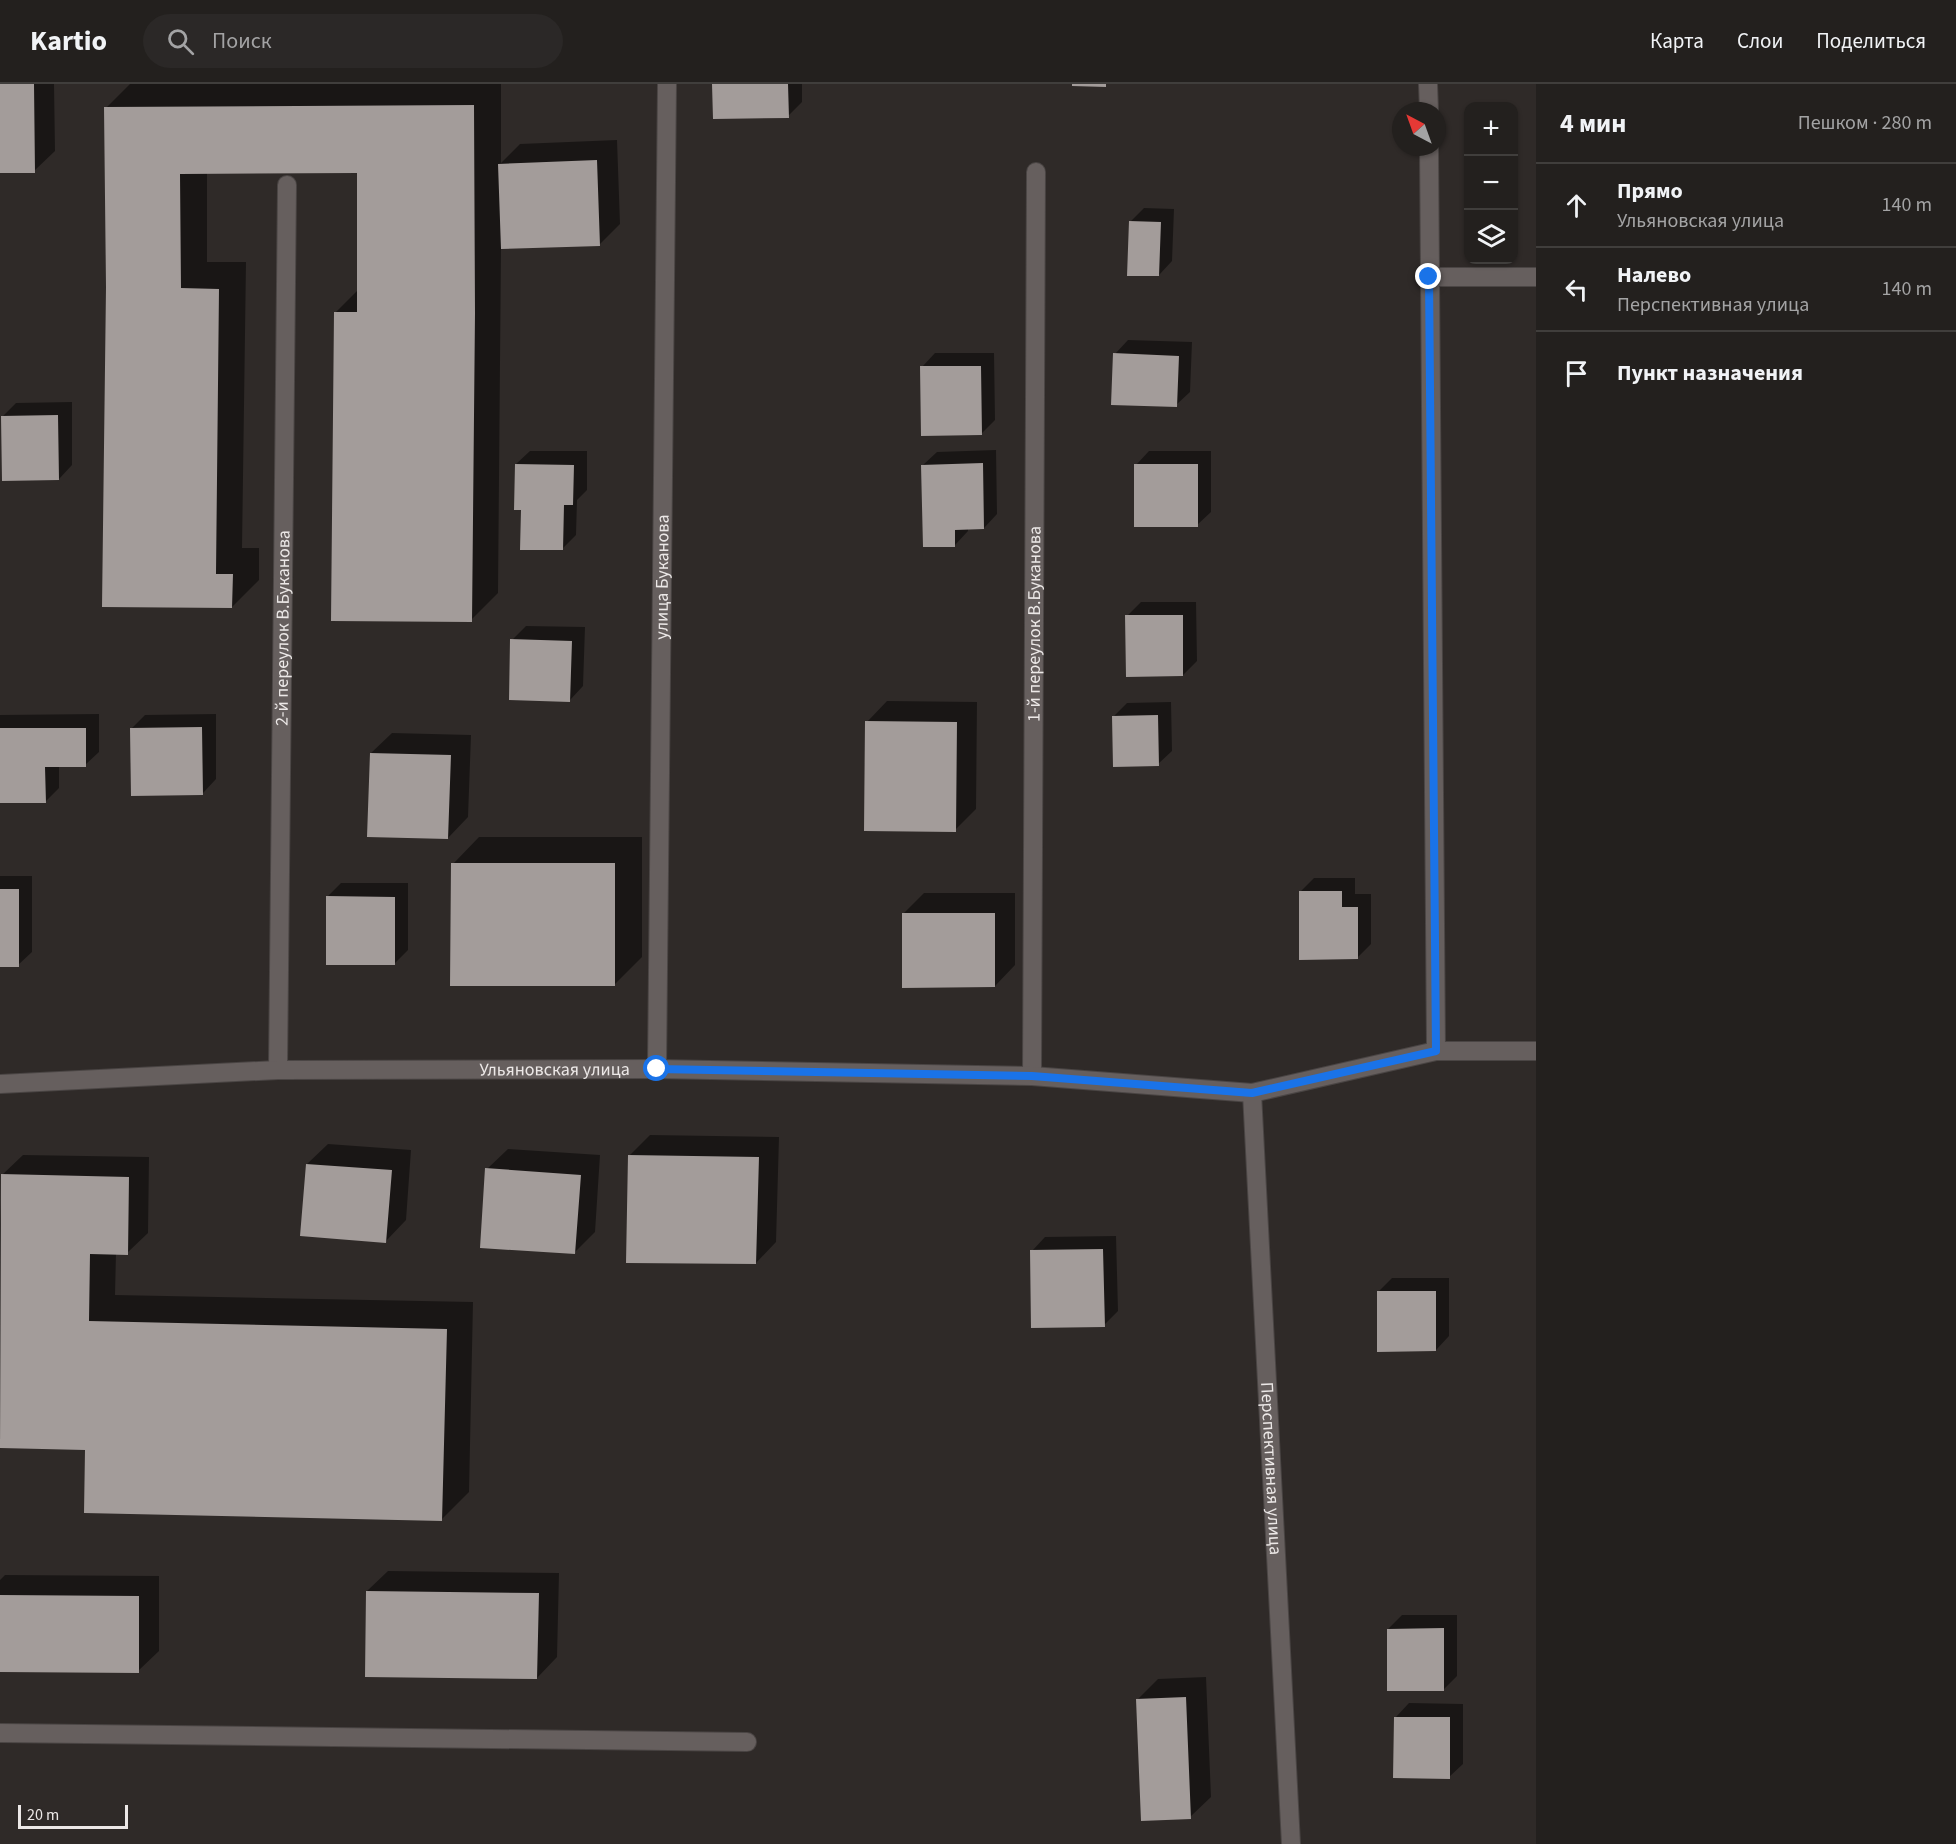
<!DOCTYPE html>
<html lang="ru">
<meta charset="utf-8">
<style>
body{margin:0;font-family:"Source Sans 3",sans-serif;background:#2b2827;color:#f1f3f6}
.controls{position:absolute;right:18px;top:18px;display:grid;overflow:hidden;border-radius:12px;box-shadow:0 2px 4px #0004}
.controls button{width:54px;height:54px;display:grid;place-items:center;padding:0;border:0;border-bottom:2px solid #403e3c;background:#23201e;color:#f1f3f6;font:30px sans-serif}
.compass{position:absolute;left:1392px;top:18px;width:54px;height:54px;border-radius:50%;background:#23201e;box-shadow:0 2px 4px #0004;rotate:319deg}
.scale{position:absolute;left:18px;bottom:15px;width:110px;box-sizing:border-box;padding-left:6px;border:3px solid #ece8e7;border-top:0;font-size:16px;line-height:21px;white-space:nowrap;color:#ece8e7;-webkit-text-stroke:4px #2f2a28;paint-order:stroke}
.stop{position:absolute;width:18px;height:18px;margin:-14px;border:4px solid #1a73e8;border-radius:50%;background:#fff}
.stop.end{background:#1a73e8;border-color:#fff;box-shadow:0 2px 6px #0008}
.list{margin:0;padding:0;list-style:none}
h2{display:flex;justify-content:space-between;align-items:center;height:78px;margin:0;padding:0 24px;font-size:26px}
h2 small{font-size:20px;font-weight:400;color:#a3a3a4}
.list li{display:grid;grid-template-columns:39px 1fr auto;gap:18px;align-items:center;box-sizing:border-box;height:84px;padding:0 24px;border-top:2px solid #403e3c}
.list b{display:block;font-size:22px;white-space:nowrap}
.list p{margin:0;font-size:20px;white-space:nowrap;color:#a3a3a4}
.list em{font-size:20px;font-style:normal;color:#a3a3a4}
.icon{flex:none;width:33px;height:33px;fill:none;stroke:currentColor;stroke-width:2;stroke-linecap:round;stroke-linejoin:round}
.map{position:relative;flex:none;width:1536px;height:1760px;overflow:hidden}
header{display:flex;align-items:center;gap:36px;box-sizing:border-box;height:84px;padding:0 30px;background:#23201e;border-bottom:2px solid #403e3c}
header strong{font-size:28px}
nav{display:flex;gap:33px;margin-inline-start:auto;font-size:21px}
.search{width:420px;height:54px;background:#2b2827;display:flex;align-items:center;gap:15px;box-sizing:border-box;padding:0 21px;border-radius:33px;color:#a3a3a4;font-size:22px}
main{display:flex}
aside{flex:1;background:#23201e}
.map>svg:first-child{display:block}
</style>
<header>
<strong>Kartio</strong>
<div class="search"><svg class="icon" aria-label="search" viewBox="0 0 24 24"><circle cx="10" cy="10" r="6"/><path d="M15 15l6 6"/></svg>Поиск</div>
<nav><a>Карта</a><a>Слои</a><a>Поделиться</a></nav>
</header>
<main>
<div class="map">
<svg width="1536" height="1760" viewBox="0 0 1536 1760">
<rect width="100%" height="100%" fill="#2f2a28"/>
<path fill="#0007" d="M 0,0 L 54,0 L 55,67 L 34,87 L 0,87 Z
M 130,0 L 501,0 L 501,79 L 520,60 L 617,56 L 620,140 L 600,160 L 501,164 L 498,509 L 471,536 L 335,229 L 359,205 L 358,87 L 207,88 L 207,178 L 246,178 L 242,464 L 259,464 L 259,496 L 232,523 L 103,521 L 107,203 L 106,24 Z
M 714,0 L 802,0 L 802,18 L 788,32 Z
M 1144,124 L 1174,125 L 1172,177 L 1159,191 L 1130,138 Z
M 1128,256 L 1192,258 L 1190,308 L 1176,321 L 1115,270 Z
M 935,269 L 994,269 L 995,336 L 981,350 L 922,283 Z
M 72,318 L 72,381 L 59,395 L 2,333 L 16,319 Z
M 996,366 L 997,430 L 984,444 L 968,444 L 968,447 L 955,461 L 923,381 L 937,368 Z
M 530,367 L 587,367 L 587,406 L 577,416 L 576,451 L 562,465 L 522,424 L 516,380 Z
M 1149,367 L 1211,367 L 1211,428 L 1197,441 L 1136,381 Z
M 1141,518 L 1196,518 L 1197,577 L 1183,591 L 1127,532 Z
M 526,542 L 585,543 L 583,602 L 570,616 L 512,556 Z
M 887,617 L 977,618 L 976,725 L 955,746 L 867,638 Z
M 1171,618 L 1172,667 L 1158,680 L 1113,633 L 1127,619 Z
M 99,630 L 99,668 L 85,681 L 59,682 L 59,704 L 45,718 L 0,718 L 0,631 Z
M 216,630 L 216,695 L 203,709 L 131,645 L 145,631 Z
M 392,649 L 471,651 L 468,733 L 448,754 L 371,669 Z
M 479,753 L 642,753 L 642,873 L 615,900 L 453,780 Z
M 0,792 L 32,792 L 32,868 L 18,881 L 0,881 Z
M 1314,794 L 1355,794 L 1355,810 L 1371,810 L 1371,860 L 1357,874 L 1300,808 Z
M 341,799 L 408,799 L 408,866 L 394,880 L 327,813 Z
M 924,809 L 1015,809 L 1015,881 L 995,902 L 904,829 Z
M 650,1051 L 779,1053 L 776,1158 L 756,1179 L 629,1072 Z
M 328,1060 L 411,1066 L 406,1136 L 386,1157 L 307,1080 Z
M 508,1065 L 600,1071 L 595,1148 L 574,1169 L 487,1085 Z
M 23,1071 L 149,1073 L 148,1149 L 127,1169 L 116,1169 L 115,1211 L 473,1218 L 469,1408 L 442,1435 L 87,1365 L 0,1363 L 0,1141 L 2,1091 Z
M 1116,1152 L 1118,1227 L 1104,1241 L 1032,1167 L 1045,1153 Z
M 1392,1194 L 1449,1194 L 1449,1252 L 1436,1266 L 1378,1208 Z
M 388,1487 L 559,1489 L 557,1573 L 537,1594 L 367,1507 Z
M 5,1491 L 159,1492 L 159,1567 L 138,1587 L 0,1587 L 0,1496 Z
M 1402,1531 L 1457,1531 L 1457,1592 L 1443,1606 L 1388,1545 Z
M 1206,1593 L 1211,1713 L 1190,1733 L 1137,1616 L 1158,1595 Z
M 1409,1619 L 1463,1620 L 1463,1680 L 1449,1693 L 1396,1633 Z"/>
<path fill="#a39c9a" d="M 0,0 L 34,0 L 35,89 L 0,89 Z
M 712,0 L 788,0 L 789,34 L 713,35 Z
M 1072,0 L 1106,0 L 1106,3 L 1072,2 Z
M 474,21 L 475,229 L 472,538 L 331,537 L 334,228 L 357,228 L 357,89 L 180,90 L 181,204 L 219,205 L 216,490 L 233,490 L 232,524 L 102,523 L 106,203 L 104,23 Z
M 597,76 L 600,162 L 501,165 L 498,80 Z
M 1129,137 L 1161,138 L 1159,192 L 1127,192 Z
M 1113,269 L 1179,272 L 1177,323 L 1111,321 Z
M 920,282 L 981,282 L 982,351 L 921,352 Z
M 58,331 L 59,396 L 2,397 L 1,332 Z
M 983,379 L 984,445 L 955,446 L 955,463 L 923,463 L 921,381 Z
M 515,380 L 574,381 L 573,421 L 564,421 L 563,466 L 520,466 L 521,426 L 514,426 Z
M 1134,380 L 1198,380 L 1198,443 L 1134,443 Z
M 1125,531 L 1183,531 L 1183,592 L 1126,593 Z
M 510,555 L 572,557 L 570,618 L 509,616 Z
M 1158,631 L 1159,682 L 1113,683 L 1112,632 Z
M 865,637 L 957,638 L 956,748 L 864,747 Z
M 202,643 L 203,711 L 131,712 L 130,644 Z
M 0,644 L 86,644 L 86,683 L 45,683 L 46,719 L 0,719 Z
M 370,669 L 451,671 L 448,755 L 367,753 Z
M 451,779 L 615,779 L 615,902 L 450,902 Z
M 0,805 L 19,805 L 19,883 L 0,883 Z
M 1299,807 L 1342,807 L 1342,823 L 1358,823 L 1358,875 L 1299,876 Z
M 326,812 L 395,813 L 395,881 L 326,881 Z
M 902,829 L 995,829 L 995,903 L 902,904 Z
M 628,1071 L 759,1073 L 756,1180 L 626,1179 Z
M 306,1080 L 392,1086 L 386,1159 L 300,1152 Z
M 485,1084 L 581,1091 L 575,1170 L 480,1164 Z
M 1,1090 L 129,1093 L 128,1171 L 90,1170 L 89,1237 L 447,1245 L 442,1437 L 84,1429 L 85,1366 L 0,1364 Z
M 1103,1165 L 1105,1243 L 1031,1244 L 1030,1166 Z
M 1377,1207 L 1436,1207 L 1436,1267 L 1377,1268 Z
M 366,1507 L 539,1509 L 537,1595 L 365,1593 Z
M 0,1511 L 139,1512 L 139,1589 L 0,1588 Z
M 1444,1544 L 1444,1607 L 1387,1607 L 1387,1545 Z
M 1186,1613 L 1191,1735 L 1141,1737 L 1136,1615 Z
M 1394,1633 L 1450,1633 L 1450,1695 L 1393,1694 Z"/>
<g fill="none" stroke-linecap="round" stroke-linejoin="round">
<defs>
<path id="lane" d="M 0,1649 L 747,1658"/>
<g id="street">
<path d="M 1428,0 L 1429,27"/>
<path d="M 1429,63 L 1436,967"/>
<path d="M 1429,193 L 1536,193"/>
<path id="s1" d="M 657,985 L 667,0"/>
<path id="s2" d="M 278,986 L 287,101"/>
<path id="s3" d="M 1032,992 L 1036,88"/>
<path id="s4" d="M 0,1000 L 278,986 L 657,985 L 1032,992 L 1252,1009 L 1436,967 L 1536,967"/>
<path id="s5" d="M 1252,1009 L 1291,1760"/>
</g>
</defs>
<use href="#lane" stroke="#4a4544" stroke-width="20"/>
<use href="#street" stroke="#4a4544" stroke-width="20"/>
<use href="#lane" stroke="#665f5e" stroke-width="18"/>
<use href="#street" stroke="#665f5e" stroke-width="18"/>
</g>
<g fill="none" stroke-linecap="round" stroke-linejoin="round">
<path stroke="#1a73e8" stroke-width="8" d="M 657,985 L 1032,992 L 1252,1009 L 1436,967 L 1429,193"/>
</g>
<g text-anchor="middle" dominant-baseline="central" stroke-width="6" stroke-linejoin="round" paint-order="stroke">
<g font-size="18" fill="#ece8e7" stroke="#2f2a28">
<text stroke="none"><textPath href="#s1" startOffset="492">улица Буканова</textPath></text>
<text stroke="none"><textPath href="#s3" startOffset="452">1-й переулок В.Буканова</textPath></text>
<text stroke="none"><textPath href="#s2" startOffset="442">2-й переулок В.Буканова</textPath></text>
<text stroke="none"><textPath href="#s4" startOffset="555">Ульяновская улица</textPath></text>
<text stroke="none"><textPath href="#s5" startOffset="376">Перспективная улица</textPath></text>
</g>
</g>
</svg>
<div class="controls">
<button>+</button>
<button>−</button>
<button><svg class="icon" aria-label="layers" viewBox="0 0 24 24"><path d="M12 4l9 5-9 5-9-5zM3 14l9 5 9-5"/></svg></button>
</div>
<svg class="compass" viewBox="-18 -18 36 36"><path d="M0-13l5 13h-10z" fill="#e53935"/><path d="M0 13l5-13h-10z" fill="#a3a3a4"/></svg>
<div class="scale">20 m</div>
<div class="stop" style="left:657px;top:985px"></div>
<div class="stop end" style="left:1429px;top:193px"></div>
</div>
<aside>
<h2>4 мин<small>Пешком · 280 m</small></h2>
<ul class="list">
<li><svg class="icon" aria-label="ahead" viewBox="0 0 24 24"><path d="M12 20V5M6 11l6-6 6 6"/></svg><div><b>Прямо</b><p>Ульяновская улица</p></div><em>140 m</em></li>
<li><svg class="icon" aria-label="left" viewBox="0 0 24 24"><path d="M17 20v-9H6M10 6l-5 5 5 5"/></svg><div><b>Налево</b><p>Перспективная улица</p></div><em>140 m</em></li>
<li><svg class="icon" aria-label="arrive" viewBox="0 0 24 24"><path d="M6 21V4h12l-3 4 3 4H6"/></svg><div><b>Пункт назначения</b></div></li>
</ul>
</aside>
</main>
